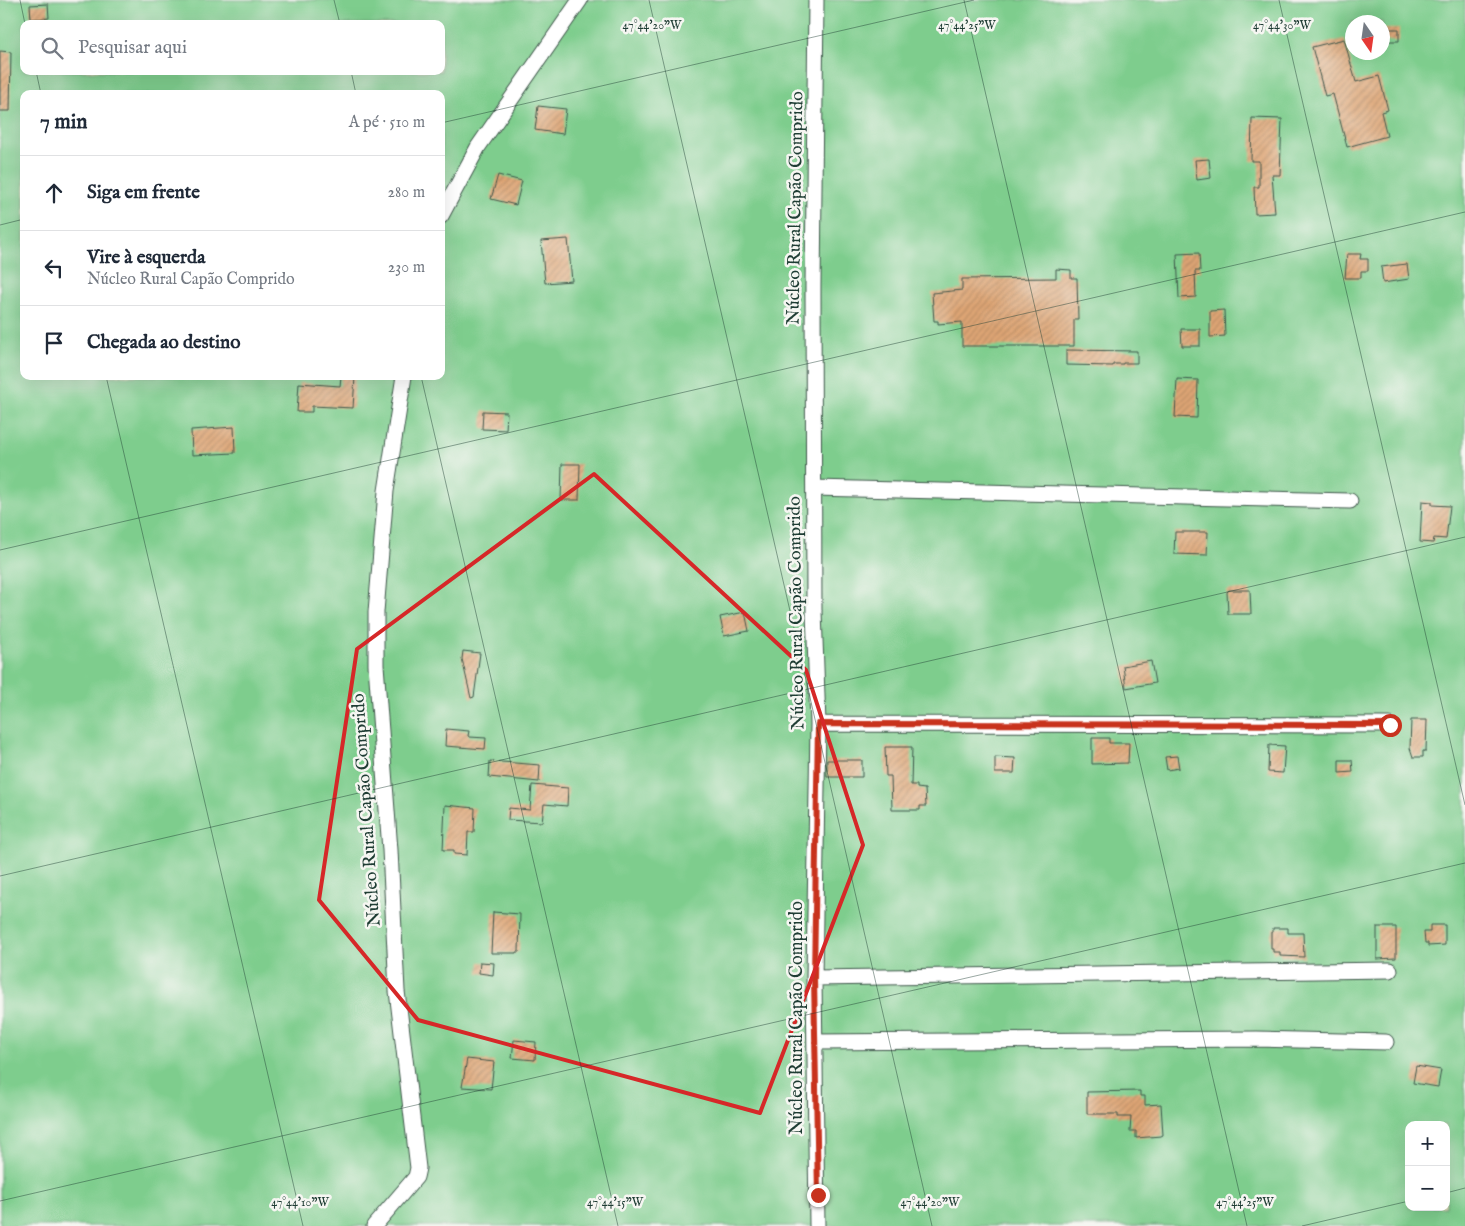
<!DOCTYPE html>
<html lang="pt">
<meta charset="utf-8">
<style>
body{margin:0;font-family:"IM FELL English",serif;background:#f2f2f3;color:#1f2937}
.controls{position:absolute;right:15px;bottom:15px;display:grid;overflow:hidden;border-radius:10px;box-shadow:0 5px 20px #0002}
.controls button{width:45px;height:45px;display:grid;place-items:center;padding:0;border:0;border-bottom:1px solid #e0e1e3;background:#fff;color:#1f2937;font:25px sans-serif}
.compass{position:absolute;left:1345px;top:15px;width:45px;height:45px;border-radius:50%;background:#fff;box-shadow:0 5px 20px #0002;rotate:167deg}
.stop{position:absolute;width:15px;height:15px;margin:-11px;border:4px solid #c8321e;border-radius:50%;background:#fff}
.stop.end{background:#c8321e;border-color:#fff;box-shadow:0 1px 5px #0008}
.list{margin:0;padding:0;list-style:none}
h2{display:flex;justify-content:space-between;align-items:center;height:65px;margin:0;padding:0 20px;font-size:21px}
h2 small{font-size:16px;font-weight:400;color:#747a83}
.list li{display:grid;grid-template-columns:32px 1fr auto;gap:15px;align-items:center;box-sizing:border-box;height:75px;padding:0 20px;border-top:1px solid #e0e1e3}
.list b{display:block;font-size:19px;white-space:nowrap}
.list p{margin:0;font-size:16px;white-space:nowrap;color:#747a83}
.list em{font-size:16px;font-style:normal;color:#747a83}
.icon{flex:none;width:28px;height:28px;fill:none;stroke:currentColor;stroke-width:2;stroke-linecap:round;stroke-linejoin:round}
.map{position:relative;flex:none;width:1465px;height:1226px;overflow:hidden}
.search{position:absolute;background:#fff;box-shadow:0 5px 20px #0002;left:20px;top:20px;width:425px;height:55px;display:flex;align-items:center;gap:12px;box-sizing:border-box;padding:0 18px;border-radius:10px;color:#747a83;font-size:19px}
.panel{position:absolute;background:#fff;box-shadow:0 5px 20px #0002;left:20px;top:90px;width:425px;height:290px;border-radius:10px}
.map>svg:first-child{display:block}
</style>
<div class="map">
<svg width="1465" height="1226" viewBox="0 0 1465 1226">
<defs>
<pattern id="building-hatch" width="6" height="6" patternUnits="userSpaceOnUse" patternTransform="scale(1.25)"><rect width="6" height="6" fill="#dea575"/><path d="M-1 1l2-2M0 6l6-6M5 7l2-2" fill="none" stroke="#b38861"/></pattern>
</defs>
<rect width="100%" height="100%" fill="#f6f6f2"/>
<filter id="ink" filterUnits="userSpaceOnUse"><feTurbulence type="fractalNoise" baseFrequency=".02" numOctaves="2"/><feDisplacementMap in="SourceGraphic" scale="10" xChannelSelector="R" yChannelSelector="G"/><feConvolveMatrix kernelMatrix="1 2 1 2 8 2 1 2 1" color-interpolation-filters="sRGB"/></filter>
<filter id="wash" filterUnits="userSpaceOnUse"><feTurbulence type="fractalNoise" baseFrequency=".0096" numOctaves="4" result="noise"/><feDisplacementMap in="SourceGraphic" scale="20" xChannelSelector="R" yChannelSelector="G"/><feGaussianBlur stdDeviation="1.12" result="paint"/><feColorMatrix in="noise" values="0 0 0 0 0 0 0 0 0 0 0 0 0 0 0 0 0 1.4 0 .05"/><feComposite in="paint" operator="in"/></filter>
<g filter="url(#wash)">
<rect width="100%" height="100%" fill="#ede4c9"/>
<path fill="#7ecd8d" stroke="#4e8560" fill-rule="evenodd" d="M 0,0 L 1465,0 L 1465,1226 L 0,1226 ZM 1352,22 L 1382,22 L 1382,52 L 1352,52 ZM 24,24 L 441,24 L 441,71 L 24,71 ZM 24,94 L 441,94 L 441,376 L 24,376 ZM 1409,1125 L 1446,1125 L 1446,1207 L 1409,1207 Z"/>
<g id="blocks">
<path fill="url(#building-hatch)" d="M 48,4 L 49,18 L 31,19 L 30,5 Z
M 1382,29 L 1399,29 L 1399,41 L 1382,41 Z
M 1344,39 L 1356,82 L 1379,76 L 1388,110 L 1381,112 L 1387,136 L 1347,147 L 1333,94 L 1325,96 L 1312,47 Z
M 0,51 L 11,52 L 10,111 L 0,111 Z
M 538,106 L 566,109 L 563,134 L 535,130 Z
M 1252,118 L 1282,119 L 1280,175 L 1272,175 L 1275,213 L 1255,214 L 1254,187 L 1259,187 L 1259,161 L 1251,161 Z
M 1209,159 L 1211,178 L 1197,180 L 1195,160 Z
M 498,175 L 522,181 L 516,205 L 491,199 Z
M 568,239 L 572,281 L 545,283 L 541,241 Z
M 1199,253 L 1200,271 L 1195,271 L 1196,297 L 1179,298 L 1177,254 Z
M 1347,254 L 1361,254 L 1360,259 L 1368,259 L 1368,271 L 1361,271 L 1361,278 L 1345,278 Z
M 1407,264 L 1409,279 L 1383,283 L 1381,267 Z
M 1056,269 L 1071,270 L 1071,278 L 1077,278 L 1078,319 L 1074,319 L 1074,346 L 962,346 L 962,322 L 938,324 L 938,321 L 934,321 L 932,293 L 962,290 L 962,279 L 1056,278 Z
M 1224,310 L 1225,336 L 1210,337 L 1210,311 Z
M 1181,329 L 1200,329 L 1200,346 L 1182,346 Z
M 1066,350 L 1137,351 L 1137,363 L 1123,363 L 1123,364 L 1113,364 L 1113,366 L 1066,365 Z
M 341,376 L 355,376 L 353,408 L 312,406 L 312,412 L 297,412 L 299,383 L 340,386 Z
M 1177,379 L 1198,380 L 1197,418 L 1175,417 Z
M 483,411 L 507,412 L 506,430 L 482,429 Z
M 234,427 L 235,453 L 192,455 L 191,430 Z
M 562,464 L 580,464 L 579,500 L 561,500 Z
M 1422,501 L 1432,502 L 1432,505 L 1450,506 L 1446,539 L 1434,538 L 1433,543 L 1420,542 Z
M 1175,532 L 1208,532 L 1207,555 L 1174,554 Z
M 1229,590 L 1250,590 L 1251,614 L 1228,614 L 1227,592 Z
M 745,612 L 749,631 L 724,636 L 720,617 Z
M 463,651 L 480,653 L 474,697 L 471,698 L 462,659 Z
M 1151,661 L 1155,683 L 1126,688 L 1123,666 Z
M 1411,720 L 1427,720 L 1426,751 L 1423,751 L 1423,757 L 1413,757 L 1410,748 Z
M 446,729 L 469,731 L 468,736 L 470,737 L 486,738 L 485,749 L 445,746 Z
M 1092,738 L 1109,738 L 1109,743 L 1129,743 L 1128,763 L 1092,764 Z
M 1269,745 L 1285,746 L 1283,773 L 1268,772 Z
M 885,747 L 912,747 L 911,785 L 917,785 L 917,788 L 925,789 L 926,806 L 920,806 L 920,810 L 892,810 L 891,776 L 886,776 Z
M 1177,756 L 1179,768 L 1167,770 L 1165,757 Z
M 995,757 L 1015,758 L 1014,773 L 995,773 Z
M 827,760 L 862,760 L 862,777 L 827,777 Z
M 1339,760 L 1352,760 L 1353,772 L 1339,773 Z
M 490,761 L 540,765 L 539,782 L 489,777 Z
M 532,785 L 568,788 L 567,806 L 544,804 L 542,822 L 508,820 L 509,808 L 530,810 Z
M 445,805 L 475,808 L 474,832 L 468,832 L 467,855 L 454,854 L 454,850 L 443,850 Z
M 493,912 L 520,914 L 519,952 L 516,952 L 516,953 L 491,953 Z
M 1430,925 L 1445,925 L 1445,945 L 1428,946 L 1428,943 L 1425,943 L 1424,932 L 1430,932 Z
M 1377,927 L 1396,927 L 1396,958 L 1377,959 Z
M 1273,928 L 1288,928 L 1288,933 L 1303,933 L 1304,957 L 1280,956 L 1280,952 L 1273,952 L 1273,949 L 1271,949 L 1271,932 L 1273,932 Z
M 480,962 L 494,963 L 493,975 L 479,973 Z
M 514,1040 L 536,1042 L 535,1060 L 512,1058 Z
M 467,1059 L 494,1062 L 491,1089 L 462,1087 Z
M 1416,1066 L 1441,1070 L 1438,1087 L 1413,1083 Z
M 1140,1091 L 1140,1096 L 1145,1096 L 1145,1105 L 1161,1104 L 1163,1135 L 1161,1136 L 1136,1138 L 1136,1131 L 1130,1131 L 1131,1117 L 1118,1117 L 1118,1114 L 1087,1114 L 1087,1092 Z"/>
</g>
</g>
<g filter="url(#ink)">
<use href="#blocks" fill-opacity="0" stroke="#3e564a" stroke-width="1"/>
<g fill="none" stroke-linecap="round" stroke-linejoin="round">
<defs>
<path id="minor" d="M 816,0 L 813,286 L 814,611 L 818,724 L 814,978 L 817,1226
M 441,216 L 478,147 L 580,0
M 814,488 L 1350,501
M 818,724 L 1390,725
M 814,978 L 1390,970
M 815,1042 L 1257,1039 L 1386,1042
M 374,1226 L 416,1177 L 418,1168 L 397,991 L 390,850 L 376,665 L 376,612 L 386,491 L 404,376"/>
</defs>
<use href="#minor" stroke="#3e564a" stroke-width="17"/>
<use href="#minor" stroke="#fff" stroke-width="15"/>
</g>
</g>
<g fill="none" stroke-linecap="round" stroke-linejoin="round" filter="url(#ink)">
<path stroke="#c8321e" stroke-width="6" d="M 818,1195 L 814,978 L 818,724 L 1390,725"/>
</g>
<path fill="none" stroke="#d62828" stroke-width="4" stroke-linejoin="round" d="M 594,474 L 806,670 L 863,845 L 760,1113 L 418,1020 L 319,900 L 357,649 Z"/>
<path fill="none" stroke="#1f3d34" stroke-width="1" stroke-opacity="0.45" d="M 20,0 L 25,24M 334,0 L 340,24M 649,0 L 932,1226M 964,0 L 1247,1226M 1279,0 L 1465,805M 36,71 L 41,94M 351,71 L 356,94M 441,123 L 974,0M 0,225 L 24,219M 106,376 L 303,1226M 421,376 L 618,1226M 0,550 L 1465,212M 0,876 L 1465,537M 1446,1193 L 1465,1188M 0,1201 L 1465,863M 1302,1226 L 1409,1201"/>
<g text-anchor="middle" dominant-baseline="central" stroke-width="5" stroke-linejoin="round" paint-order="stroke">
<g font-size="18" fill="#1f3d34" stroke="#f6f6f2">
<text transform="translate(796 208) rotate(-89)">Núcleo Rural Capão Comprido</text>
<text transform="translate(797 613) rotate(-91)">Núcleo Rural Capão Comprido</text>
<text transform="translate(367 810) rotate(-94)">Núcleo Rural Capão Comprido</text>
<text transform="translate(797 1018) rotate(-90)">Núcleo Rural Capão Comprido</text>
</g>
</g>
<g font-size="12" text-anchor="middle" fill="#1f3d34" stroke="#f6f6f2" stroke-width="5" stroke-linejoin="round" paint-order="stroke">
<text x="652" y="29">47°44'20"W</text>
<text x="967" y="29">47°44'25"W</text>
<text x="1282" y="29">47°44'30"W</text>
<text x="300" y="1206">47°44'10"W</text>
<text x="615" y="1206">47°44'15"W</text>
<text x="930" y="1206">47°44'20"W</text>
<text x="1245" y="1206">47°44'25"W</text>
</g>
</svg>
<div class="controls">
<button>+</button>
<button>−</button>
</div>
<svg class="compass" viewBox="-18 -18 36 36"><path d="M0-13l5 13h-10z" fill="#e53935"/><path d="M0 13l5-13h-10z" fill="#747a83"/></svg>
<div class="stop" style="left:1390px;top:725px"></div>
<div class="stop end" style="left:818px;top:1195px"></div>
<div class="search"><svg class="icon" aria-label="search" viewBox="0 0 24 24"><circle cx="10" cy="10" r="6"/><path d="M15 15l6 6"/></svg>Pesquisar aqui</div>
<section class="panel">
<h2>7 min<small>A pé · 510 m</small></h2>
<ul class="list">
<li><svg class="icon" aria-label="ahead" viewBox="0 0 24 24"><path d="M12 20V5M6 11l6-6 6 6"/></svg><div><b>Siga em frente</b></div><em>280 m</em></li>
<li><svg class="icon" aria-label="left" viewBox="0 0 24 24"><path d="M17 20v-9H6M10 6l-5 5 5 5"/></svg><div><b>Vire à esquerda</b><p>Núcleo Rural Capão Comprido</p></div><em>230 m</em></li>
<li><svg class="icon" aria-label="arrive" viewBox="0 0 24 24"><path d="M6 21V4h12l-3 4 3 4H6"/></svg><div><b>Chegada ao destino</b></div></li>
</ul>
</section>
</div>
